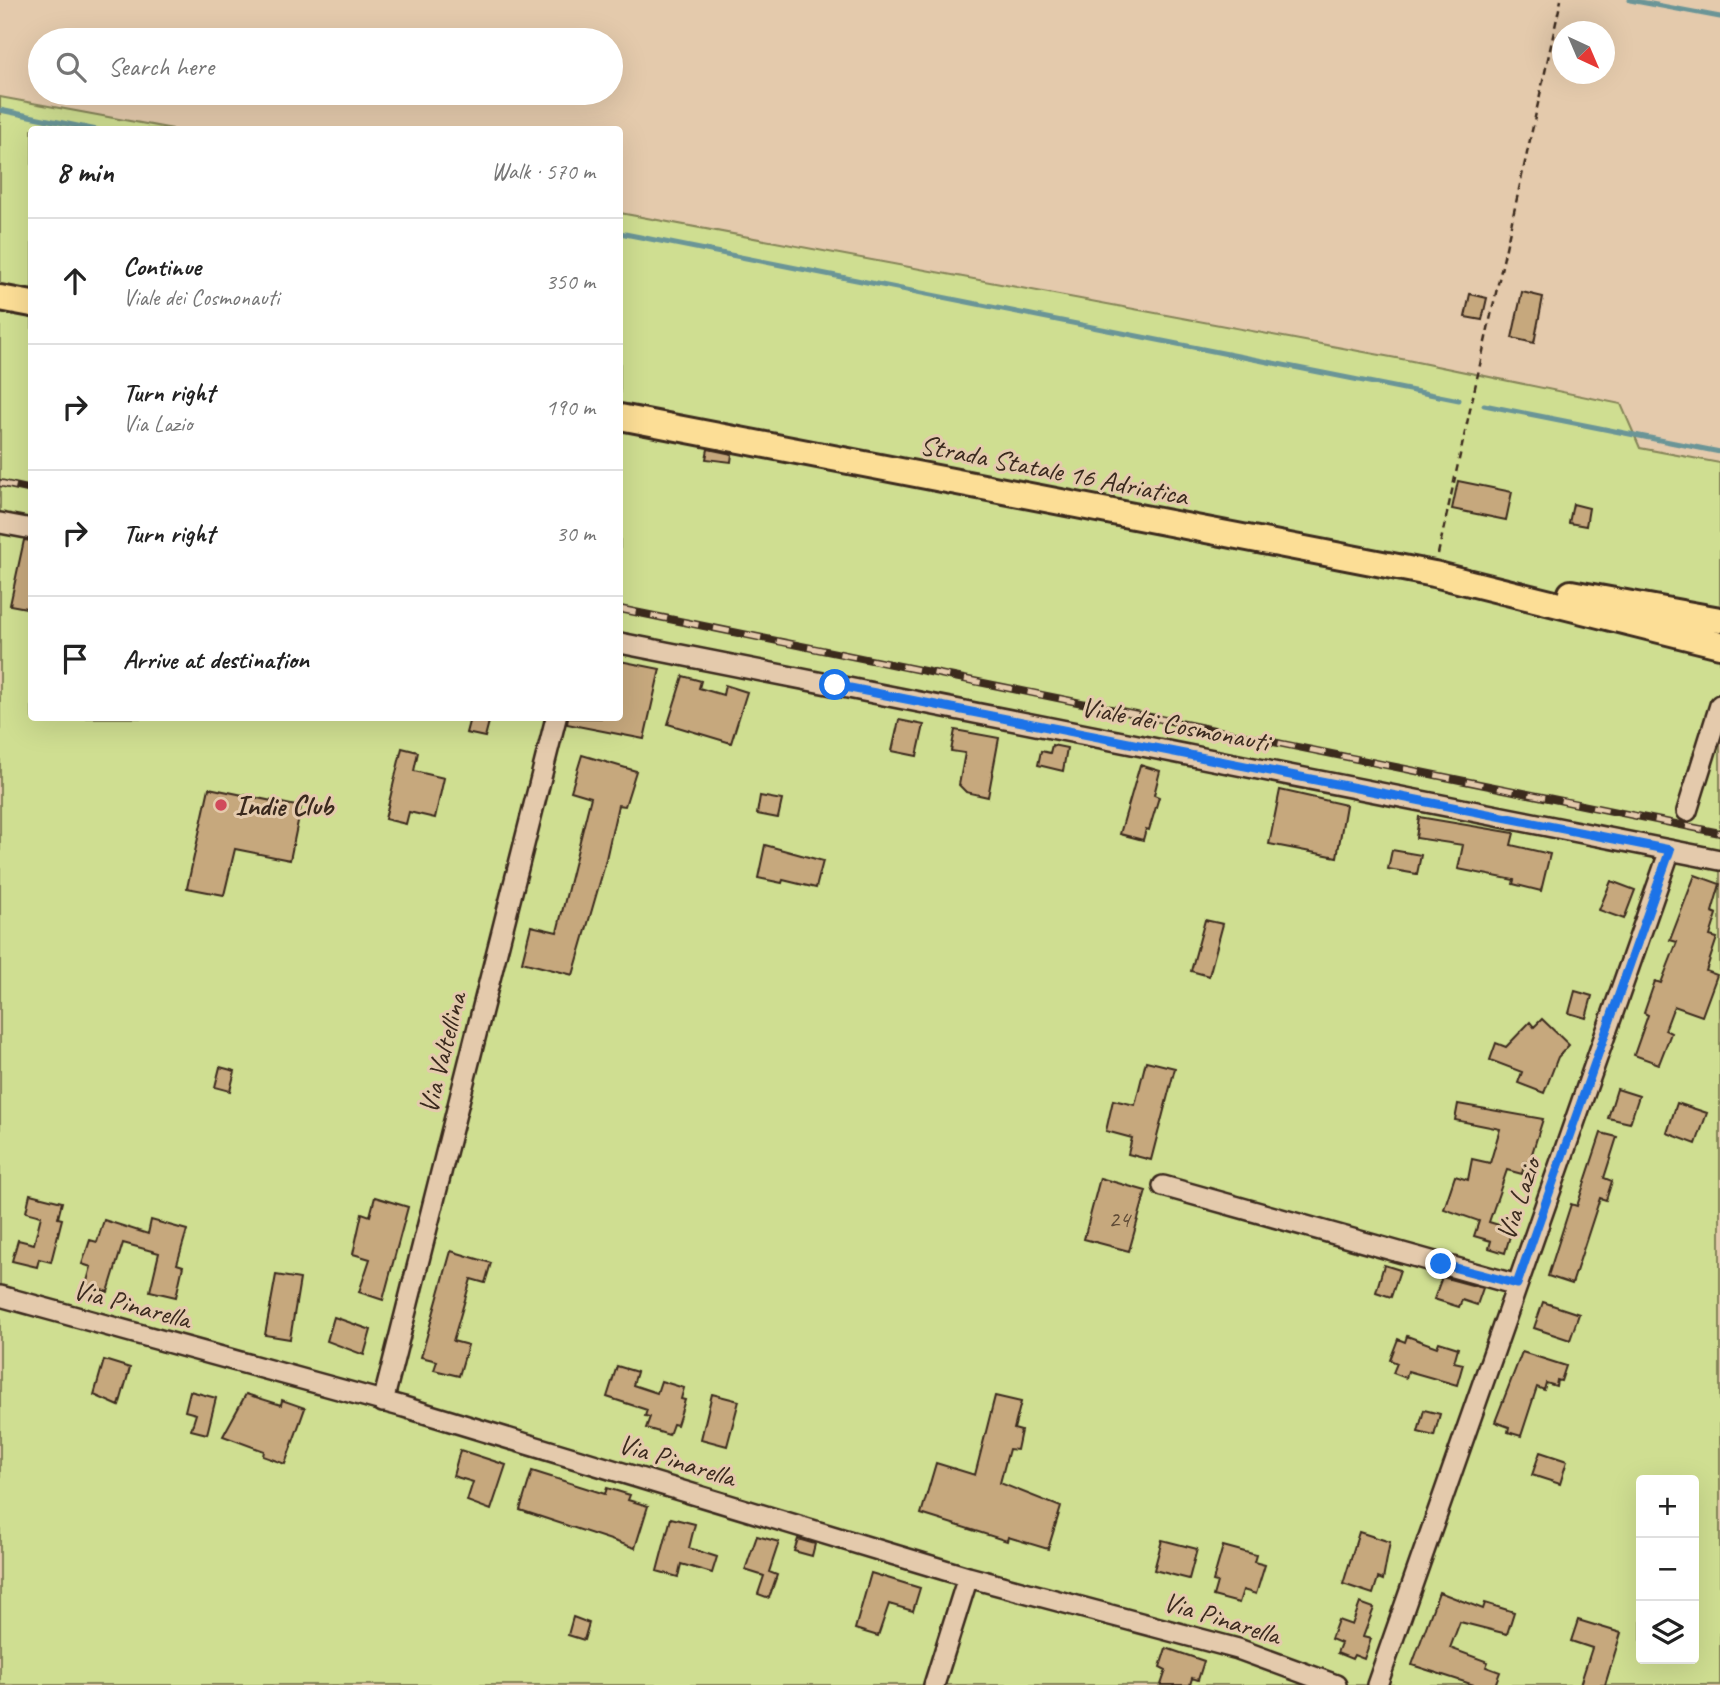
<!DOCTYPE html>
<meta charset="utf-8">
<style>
body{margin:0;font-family:Caveat,sans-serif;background:#f6f6f6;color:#222}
.controls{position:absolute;right:21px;bottom:21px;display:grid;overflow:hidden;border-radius:7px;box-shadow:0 7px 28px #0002}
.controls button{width:63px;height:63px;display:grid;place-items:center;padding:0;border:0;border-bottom:2px solid #e0e0e0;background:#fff;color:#222;font:35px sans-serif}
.compass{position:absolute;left:1552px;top:21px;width:63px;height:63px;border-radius:50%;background:#fff;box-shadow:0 7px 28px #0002;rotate:136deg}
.stop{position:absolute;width:21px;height:21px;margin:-16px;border:5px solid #1a73e8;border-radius:50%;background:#fff}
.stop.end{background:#1a73e8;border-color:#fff;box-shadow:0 2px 7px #0008}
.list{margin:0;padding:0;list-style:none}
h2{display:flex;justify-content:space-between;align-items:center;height:91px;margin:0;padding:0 28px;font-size:30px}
h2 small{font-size:23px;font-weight:400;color:#767676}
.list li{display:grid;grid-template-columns:46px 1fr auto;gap:21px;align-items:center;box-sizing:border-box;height:126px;padding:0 28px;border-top:2px solid #e0e0e0}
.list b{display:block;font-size:26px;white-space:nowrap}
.list p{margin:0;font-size:23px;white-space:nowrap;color:#767676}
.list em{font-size:23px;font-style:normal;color:#767676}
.icon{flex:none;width:38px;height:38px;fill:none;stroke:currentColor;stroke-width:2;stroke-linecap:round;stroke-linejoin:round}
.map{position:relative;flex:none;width:1720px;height:1685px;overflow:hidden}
.search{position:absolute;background:#fff;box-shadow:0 7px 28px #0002;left:28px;top:28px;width:595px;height:77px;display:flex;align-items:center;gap:18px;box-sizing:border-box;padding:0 24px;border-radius:38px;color:#767676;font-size:26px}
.panel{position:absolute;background:#fff;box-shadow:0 7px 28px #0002;left:28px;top:126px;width:595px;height:595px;border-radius:7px}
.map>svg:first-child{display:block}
</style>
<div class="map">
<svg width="1720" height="1685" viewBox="0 0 1720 1685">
<rect width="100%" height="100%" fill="#e4caac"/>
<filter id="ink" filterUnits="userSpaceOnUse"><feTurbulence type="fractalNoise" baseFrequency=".0143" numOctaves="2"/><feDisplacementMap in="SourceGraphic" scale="14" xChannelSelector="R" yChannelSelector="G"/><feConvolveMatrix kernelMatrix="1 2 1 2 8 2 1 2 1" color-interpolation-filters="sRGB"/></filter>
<g filter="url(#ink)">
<path fill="#cfde91" stroke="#858458" stroke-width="2" fill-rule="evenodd" d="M 0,97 L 173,129 L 32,130 L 32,718 L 620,718 L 620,213 L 1407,360 L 1621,404 L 1640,448 L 1720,463 L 1720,609 L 1607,591 L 1720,638 L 1720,1685 L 0,1685 ZM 1641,1480 L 1694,1480 L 1694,1659 L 1641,1659 Z"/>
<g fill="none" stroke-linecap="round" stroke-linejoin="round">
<path stroke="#6b9597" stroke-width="5" d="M 1630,0 L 1720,17
M 0,110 L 97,130
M 620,233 L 1459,400
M 1484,405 L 1720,452"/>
</g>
<path fill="#c6a87d" stroke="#3b2a1e" stroke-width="2" d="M 1522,292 L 1543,297 L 1534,343 L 1512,338 Z
M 1470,294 L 1487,298 L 1482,320 L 1465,317 Z
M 708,449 L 732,454 L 731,462 L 706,459 Z
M 1458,481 L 1512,492 L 1506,520 L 1452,509 Z
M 1573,504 L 1589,508 L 1586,526 L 1569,523 Z
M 24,540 L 32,541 L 32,609 L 10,605 Z
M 620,661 L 660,669 L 644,739 L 567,724 L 568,718 L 620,718 Z
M 683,676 L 701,681 L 699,688 L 723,695 L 725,685 L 747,692 L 731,743 L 668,724 Z
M 470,718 L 490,718 L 485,737 L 466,733 Z
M 899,720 L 924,725 L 917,756 L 892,751 Z
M 955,730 L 999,738 L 988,797 L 966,792 L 959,785 L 965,753 L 951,751 Z
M 1052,745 L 1067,748 L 1063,771 L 1038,765 L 1041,751 L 1050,753 Z
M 402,748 L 418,752 L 414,771 L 444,778 L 435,818 L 409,812 L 406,824 L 385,819 Z
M 582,755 L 636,771 L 625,806 L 618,805 L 604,868 L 573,975 L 522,962 L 531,926 L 557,932 L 591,797 L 571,791 Z
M 1140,765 L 1160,771 L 1154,795 L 1159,797 L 1149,830 L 1146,829 L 1143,840 L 1120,834 Z
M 209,788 L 301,807 L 290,860 L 235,849 L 224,895 L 187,888 Z
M 1280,790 L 1346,805 L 1337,857 L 1269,844 Z
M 760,796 L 782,800 L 778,818 L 757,814 Z
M 1419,817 L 1514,833 L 1511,845 L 1550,854 L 1541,891 L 1513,884 L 1514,880 L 1458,869 L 1463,845 L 1416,838 Z
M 765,845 L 823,861 L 816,888 L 783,880 L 782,883 L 758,878 Z
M 1392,850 L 1421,855 L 1417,874 L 1388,869 Z
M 1695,875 L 1720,884 L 1712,912 L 1717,914 L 1710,936 L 1717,938 L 1706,971 L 1717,975 L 1702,1016 L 1674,1006 L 1665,1030 L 1671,1033 L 1659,1064 L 1634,1055 L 1648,1015 L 1644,1013 L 1655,981 L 1661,983 L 1677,942 L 1670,940 Z
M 1611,881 L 1635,890 L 1624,919 L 1599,910 Z
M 1205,920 L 1223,924 L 1209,976 L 1191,971 Z
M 1575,991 L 1592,996 L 1586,1018 L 1569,1013 Z
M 1542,1019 L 1569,1045 L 1558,1057 L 1544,1093 L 1518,1083 L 1522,1072 L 1490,1060 L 1496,1043 L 1506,1047 L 1530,1022 L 1534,1027 Z
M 1146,1061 L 1175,1068 L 1151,1160 L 1128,1154 L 1132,1138 L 1106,1131 L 1113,1100 L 1135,1105 Z
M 220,1067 L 235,1071 L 230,1091 L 215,1087 Z
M 1617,1089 L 1639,1096 L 1630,1123 L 1608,1118 Z
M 1677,1103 L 1707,1113 L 1696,1144 L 1667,1133 Z
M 1458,1104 L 1543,1119 L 1529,1163 L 1525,1162 L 1522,1174 L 1507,1170 L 1489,1222 L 1512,1229 L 1505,1253 L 1489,1248 L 1491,1241 L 1474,1236 L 1479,1221 L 1444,1209 L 1455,1176 L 1468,1180 L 1472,1159 L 1490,1163 L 1500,1129 L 1455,1120 Z
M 1601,1133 L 1617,1137 L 1604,1178 L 1612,1181 L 1606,1200 L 1600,1198 L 1572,1284 L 1548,1276 L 1571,1204 L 1577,1206 Z
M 1100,1178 L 1146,1191 L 1129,1251 L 1084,1239 Z
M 30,1194 L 62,1202 L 58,1218 L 62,1219 L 51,1262 L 39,1259 L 37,1267 L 12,1261 L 18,1240 L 34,1244 L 41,1216 L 26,1212 Z
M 375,1197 L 408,1207 L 383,1300 L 359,1292 L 370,1259 L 353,1254 L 362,1213 L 370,1216 Z
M 104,1220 L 148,1234 L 151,1220 L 187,1230 L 177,1264 L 183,1266 L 176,1297 L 150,1291 L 159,1253 L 123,1243 L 108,1292 L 86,1285 L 91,1267 L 82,1264 L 90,1240 L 97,1242 Z
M 451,1251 L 491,1263 L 485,1283 L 471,1279 L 453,1341 L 468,1345 L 459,1376 L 434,1370 L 437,1361 L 421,1357 Z
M 1384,1265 L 1400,1270 L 1391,1297 L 1376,1292 Z
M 276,1275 L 300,1279 L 290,1339 L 265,1335 Z
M 1442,1277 L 1483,1288 L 1477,1305 L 1462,1300 L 1459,1307 L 1434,1299 Z
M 1543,1302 L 1579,1314 L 1570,1340 L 1534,1328 Z
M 334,1317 L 371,1330 L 364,1355 L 327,1341 Z
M 1407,1336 L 1437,1347 L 1439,1342 L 1458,1348 L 1454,1362 L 1463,1364 L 1457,1385 L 1408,1371 L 1406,1378 L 1393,1373 L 1397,1363 L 1390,1360 L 1398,1339 L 1405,1342 Z
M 1522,1352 L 1566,1366 L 1561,1381 L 1557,1380 L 1556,1386 L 1546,1383 L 1544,1390 L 1537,1387 L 1521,1436 L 1508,1432 L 1509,1427 L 1495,1422 Z
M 104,1360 L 130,1368 L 119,1406 L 94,1395 Z
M 617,1366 L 637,1372 L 633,1385 L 657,1393 L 661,1381 L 684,1388 L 681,1399 L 685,1400 L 677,1425 L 673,1424 L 669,1435 L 646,1428 L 650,1417 L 645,1416 L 647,1410 L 607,1397 Z
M 190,1391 L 216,1398 L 207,1434 L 191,1430 L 196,1414 L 185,1411 Z
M 246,1394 L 281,1405 L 282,1400 L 305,1408 L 285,1464 L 263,1456 L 264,1451 L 223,1436 Z
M 712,1394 L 739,1401 L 727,1446 L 701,1439 Z
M 995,1396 L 1021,1402 L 1014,1429 L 1021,1431 L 1017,1450 L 1009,1449 L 1000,1483 L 1061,1507 L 1048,1549 L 1008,1537 L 1007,1541 L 921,1514 L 936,1463 L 975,1475 Z
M 1424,1410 L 1440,1414 L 1434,1436 L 1418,1432 Z
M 460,1450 L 506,1465 L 491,1510 L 467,1501 L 473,1482 L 453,1476 Z
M 1540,1452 L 1567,1461 L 1560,1484 L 1532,1475 Z
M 532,1471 L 605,1494 L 607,1488 L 630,1495 L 628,1500 L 648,1506 L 635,1548 L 520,1510 Z
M 671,1518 L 695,1524 L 689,1548 L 717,1557 L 712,1573 L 681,1564 L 678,1577 L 657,1571 Z
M 1359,1532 L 1390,1542 L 1383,1580 L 1378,1578 L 1373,1594 L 1343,1584 Z
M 757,1536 L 779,1542 L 769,1572 L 777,1575 L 769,1598 L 758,1594 L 764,1576 L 745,1570 Z
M 798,1539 L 815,1544 L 812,1556 L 794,1551 Z
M 1162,1540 L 1197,1549 L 1189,1579 L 1154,1570 Z
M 1223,1546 L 1256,1555 L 1254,1562 L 1265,1565 L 1256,1594 L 1243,1590 L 1239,1603 L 1213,1596 L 1217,1582 L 1213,1581 Z
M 871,1573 L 920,1588 L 913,1611 L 889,1604 L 878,1636 L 855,1629 Z
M 1439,1592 L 1483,1609 L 1485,1603 L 1514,1612 L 1507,1634 L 1460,1622 L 1450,1648 L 1488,1662 L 1486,1667 L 1500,1672 L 1495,1685 L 1474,1685 L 1412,1665 Z
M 1360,1603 L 1374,1608 L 1363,1637 L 1371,1639 L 1364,1659 L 1354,1655 L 1352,1659 L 1337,1653 L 1341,1643 L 1331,1639 L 1338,1620 L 1352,1625 Z
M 573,1617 L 589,1623 L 584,1640 L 568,1635 Z
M 1578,1620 L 1621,1633 L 1605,1685 L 1580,1685 L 1592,1648 L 1571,1641 Z
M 1166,1648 L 1204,1661 L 1198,1680 L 1192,1678 L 1190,1685 L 1161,1685 L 1166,1670 L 1160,1667 Z"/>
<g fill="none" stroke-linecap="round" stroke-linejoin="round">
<defs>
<path id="minor" d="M 0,523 L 32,529
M 620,643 L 1720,860
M 1687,811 L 1720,705
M 1163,1186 L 1517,1285
M 0,1296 L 404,1407 L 968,1577 L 1238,1649 L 1336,1685
M 383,1402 L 556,718
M 934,1685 L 968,1577
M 1377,1685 L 1670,850"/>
<path id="major" d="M 0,298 L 32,304
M 620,417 L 1434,574 L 1720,645
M 1571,593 L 1720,620"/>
</defs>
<use href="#minor" stroke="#3b2a1e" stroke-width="24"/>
<use href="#major" stroke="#3b2a1e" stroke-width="30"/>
<path stroke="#3b2a1e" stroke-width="2.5" stroke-dasharray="7 5" stroke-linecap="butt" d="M 1438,554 L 1561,0"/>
<use href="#minor" stroke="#e4caac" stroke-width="19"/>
<use href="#major" stroke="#fcde96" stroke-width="24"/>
<defs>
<path id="rail" d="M 0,483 L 32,490
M 620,609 L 1720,833"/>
</defs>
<use href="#rail" stroke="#3b2a1e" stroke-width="8"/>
<use href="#rail" stroke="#e4caac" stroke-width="5" stroke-dasharray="16" stroke-linecap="butt"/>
</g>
</g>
<g fill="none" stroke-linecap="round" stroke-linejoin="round" filter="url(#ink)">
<path stroke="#1a73e8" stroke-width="9" d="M 835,685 L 1670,850 L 1517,1284 L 1441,1264"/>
</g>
<circle fill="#d1495b" stroke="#e4caac" stroke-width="2.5" cx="221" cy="805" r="7"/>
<g text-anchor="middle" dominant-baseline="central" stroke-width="6" stroke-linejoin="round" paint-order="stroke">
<g font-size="24" fill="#5e4a36">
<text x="1119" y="1219">24</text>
</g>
<g font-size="28" fill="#3b2a1e" stroke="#e4caac">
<text transform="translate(1054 470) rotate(11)">Strada Statale 16 Adriatica</text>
<text transform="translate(1175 724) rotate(11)">Viale dei Cosmonauti</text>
<text transform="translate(442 1053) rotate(-76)">Via Valtellina</text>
<text transform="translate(1518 1199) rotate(-71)">Via Lazio</text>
<text transform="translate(132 1304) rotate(15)">Via Pinarella</text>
<text transform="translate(677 1460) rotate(17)">Via Pinarella</text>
<text transform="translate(1222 1618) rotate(17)">Via Pinarella</text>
</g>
<g font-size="28" font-weight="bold" fill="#3b2a1e" stroke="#e4caac" text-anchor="start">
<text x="235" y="805">Indie Club</text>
</g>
</g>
</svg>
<div class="controls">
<button>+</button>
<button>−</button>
<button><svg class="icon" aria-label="layers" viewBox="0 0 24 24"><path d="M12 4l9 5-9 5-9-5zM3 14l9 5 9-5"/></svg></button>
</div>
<svg class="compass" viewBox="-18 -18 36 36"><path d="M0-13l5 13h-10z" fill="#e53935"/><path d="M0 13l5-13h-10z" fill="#767676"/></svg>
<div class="stop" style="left:835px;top:685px"></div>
<div class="stop end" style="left:1441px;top:1264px"></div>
<div class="search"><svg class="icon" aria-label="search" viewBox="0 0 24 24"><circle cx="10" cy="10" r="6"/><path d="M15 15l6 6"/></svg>Search here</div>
<section class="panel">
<h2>8 min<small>Walk · 570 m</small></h2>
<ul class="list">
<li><svg class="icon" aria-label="ahead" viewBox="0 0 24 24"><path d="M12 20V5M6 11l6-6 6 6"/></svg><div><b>Continue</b><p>Viale dei Cosmonauti</p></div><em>350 m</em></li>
<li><svg class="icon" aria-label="right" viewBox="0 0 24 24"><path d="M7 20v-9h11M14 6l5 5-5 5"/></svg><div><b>Turn right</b><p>Via Lazio</p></div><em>190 m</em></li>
<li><svg class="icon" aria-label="right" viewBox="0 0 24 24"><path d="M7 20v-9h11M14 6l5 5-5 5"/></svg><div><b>Turn right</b></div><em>30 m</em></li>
<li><svg class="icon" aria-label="arrive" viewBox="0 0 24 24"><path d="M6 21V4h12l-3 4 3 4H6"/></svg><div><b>Arrive at destination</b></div></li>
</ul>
</section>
</div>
